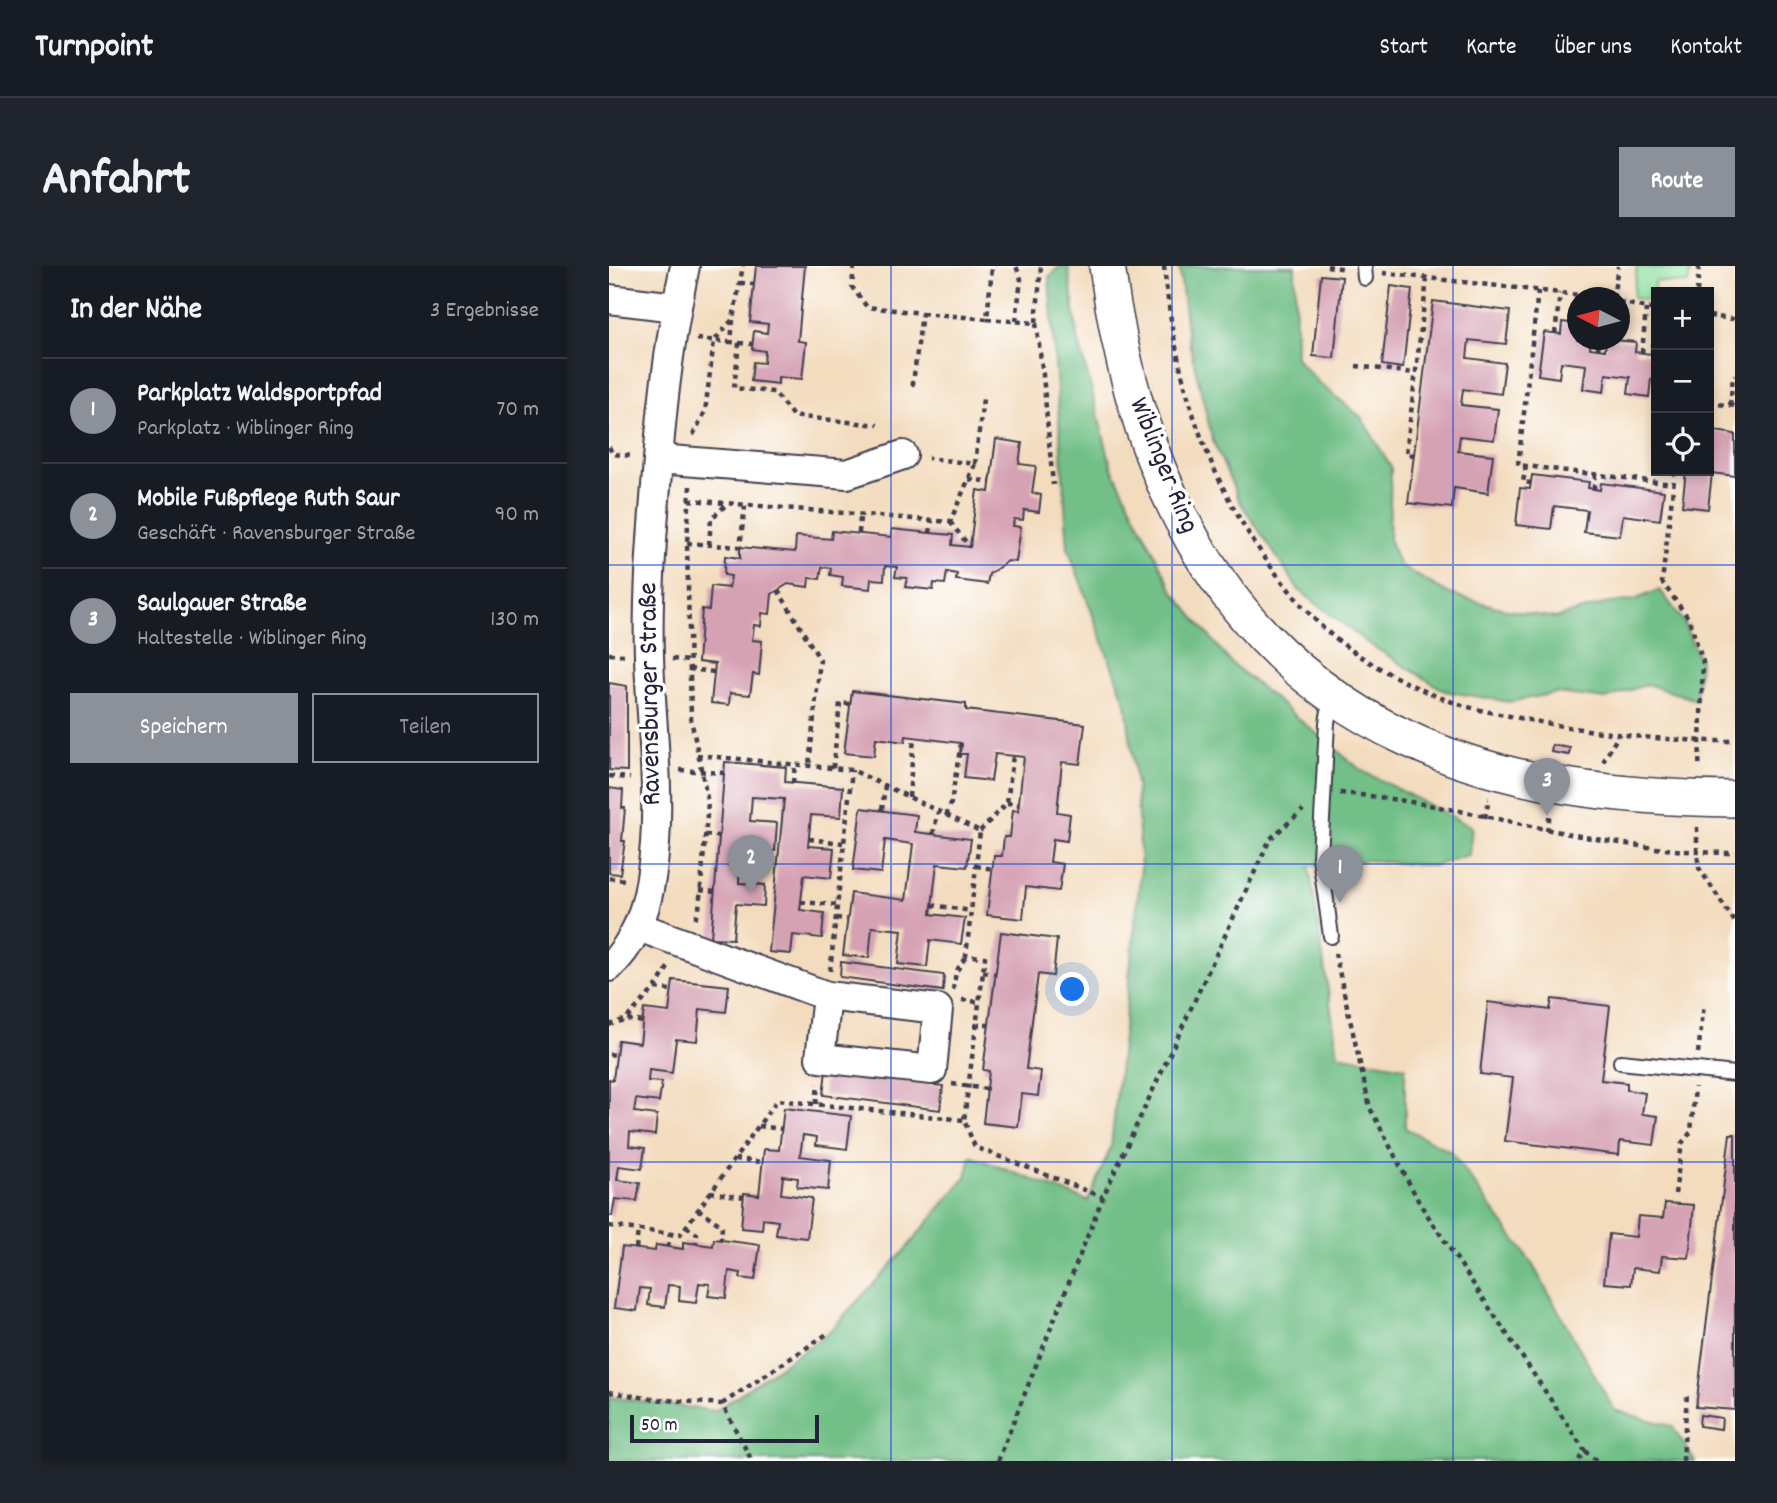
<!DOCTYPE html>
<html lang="de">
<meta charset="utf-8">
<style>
body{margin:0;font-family:Dekko,sans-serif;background:#20242c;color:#f1f3f6}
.controls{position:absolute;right:21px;top:21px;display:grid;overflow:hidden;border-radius:0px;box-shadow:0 4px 10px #0003}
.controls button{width:63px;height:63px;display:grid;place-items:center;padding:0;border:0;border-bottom:2px solid #363941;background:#171b24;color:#f1f3f6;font:35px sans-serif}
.compass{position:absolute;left:958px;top:21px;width:63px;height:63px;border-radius:50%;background:#171b24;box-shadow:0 4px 10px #0003;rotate:276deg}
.scale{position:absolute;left:21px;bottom:18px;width:189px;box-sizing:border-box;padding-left:7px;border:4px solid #22223b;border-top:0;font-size:19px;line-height:24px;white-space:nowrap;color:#22223b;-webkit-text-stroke:5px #fff;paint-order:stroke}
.you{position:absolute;left:464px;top:724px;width:24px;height:24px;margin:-18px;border:5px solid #fff;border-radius:50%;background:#1a73e8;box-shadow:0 0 0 10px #1a73e833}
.badge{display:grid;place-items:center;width:46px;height:46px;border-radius:50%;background:#8c9099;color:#fff;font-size:23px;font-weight:700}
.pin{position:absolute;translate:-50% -58px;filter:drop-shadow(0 2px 4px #0008)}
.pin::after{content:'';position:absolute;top:37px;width:24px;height:21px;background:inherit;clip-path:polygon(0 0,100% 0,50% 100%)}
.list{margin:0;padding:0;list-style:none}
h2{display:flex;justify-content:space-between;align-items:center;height:91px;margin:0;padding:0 28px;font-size:30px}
h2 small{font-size:23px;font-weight:400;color:#9ea1a6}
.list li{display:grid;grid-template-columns:46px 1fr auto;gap:21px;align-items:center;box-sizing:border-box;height:105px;padding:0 28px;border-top:2px solid #363941}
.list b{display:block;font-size:26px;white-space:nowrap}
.list p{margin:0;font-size:23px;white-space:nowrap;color:#9ea1a6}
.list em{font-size:23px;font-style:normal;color:#9ea1a6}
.actions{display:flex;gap:14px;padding:21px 28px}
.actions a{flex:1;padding:16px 0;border:2px solid #8c9099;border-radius:0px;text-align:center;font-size:24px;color:#8c9099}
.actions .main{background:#8c9099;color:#fff}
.icon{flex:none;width:38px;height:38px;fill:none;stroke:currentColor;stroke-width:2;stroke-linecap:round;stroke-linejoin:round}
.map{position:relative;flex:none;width:1126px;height:1195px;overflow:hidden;border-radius:0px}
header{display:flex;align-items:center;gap:42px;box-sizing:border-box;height:98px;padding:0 35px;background:#171b24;border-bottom:2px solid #363941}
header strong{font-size:33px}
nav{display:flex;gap:38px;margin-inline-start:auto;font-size:24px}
.intro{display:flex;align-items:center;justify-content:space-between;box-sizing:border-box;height:168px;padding:0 42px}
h1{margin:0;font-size:49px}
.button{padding:18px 32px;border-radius:0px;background:#8c9099;color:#fff;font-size:24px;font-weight:700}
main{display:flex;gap:42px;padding:0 42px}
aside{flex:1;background:#171b24;border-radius:0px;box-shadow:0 4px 10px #0003}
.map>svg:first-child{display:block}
</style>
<header>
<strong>Turnpoint</strong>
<nav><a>Start</a><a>Karte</a><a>Über uns</a><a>Kontakt</a></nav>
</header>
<div class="intro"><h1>Anfahrt</h1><a class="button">Route</a></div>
<main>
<aside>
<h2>In der Nähe<small>3 Ergebnisse</small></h2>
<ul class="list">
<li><span class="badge">1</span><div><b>Parkplatz Waldsportpfad</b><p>Parkplatz · Wiblinger Ring</p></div><em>70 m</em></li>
<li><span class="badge">2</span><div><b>Mobile Fußpflege Ruth Saur</b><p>Geschäft · Ravensburger Straße</p></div><em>90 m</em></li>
<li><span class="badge">3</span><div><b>Saulgauer Straße</b><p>Haltestelle · Wiblinger Ring</p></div><em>130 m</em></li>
</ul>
<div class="actions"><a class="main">Speichern</a><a>Teilen</a></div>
</aside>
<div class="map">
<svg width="1126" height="1195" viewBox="0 0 1126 1195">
<rect width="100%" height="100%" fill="#fff"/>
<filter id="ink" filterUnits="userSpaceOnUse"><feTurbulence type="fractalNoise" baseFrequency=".0143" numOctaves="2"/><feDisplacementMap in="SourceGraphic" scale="14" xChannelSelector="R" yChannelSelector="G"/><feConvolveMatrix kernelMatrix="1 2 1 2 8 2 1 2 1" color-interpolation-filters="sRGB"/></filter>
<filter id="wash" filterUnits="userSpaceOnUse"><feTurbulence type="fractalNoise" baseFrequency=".00686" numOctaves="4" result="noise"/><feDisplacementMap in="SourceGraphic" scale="28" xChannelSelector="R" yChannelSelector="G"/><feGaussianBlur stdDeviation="1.57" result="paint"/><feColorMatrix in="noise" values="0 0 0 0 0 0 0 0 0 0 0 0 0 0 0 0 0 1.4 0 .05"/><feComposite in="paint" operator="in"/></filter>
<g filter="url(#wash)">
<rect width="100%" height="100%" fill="#f3dcbe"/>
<path fill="#8ee1a1" stroke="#58826e" stroke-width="2" d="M 1028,0 L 1081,5 L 1079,18 L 1046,15 L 1043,34 L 1024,32 Z"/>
<path fill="#72bf87" stroke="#4a7061" stroke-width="2" d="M 451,0 L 459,0 L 469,73 L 503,202 L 564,325 L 621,396 L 753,505 L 863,561 L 860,589 L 824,600 L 758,594 L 700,601 L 729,789 L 796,801 L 796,862 L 842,886 L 922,996 L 1005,1144 L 1063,1160 L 1086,1195 L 0,1195 L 0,1131 L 106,1145 L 218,1068 L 296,984 L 357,911 L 362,890 L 479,935 L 502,881 L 532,602 L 527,518 L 517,438 L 459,282 L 440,11 Z
M 570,0 L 686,0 L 687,92 L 709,116 L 752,151 L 782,201 L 780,273 L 791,300 L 841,328 L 899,344 L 946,352 L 995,338 L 1025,334 L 1051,324 L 1074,355 L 1091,395 L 1087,434 L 1038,418 L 997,433 L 947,427 L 900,436 L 836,425 L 760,378 L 690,324 L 631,236 L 604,175 L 579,72 Z"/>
<g id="blocks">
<path fill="#d5a2b4" d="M 147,0 L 196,0 L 189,75 L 197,76 L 193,113 L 169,111 L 169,118 L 142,115 L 144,96 L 155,97 L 156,85 L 143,83 L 145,65 L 158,67 L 159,58 L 141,56 Z
M 712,9 L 733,11 L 725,92 L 704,90 Z
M 782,20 L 803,23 L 794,102 L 773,99 Z
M 824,35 L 901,45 L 897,78 L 860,74 L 858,92 L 896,97 L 892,128 L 854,123 L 852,139 L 889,143 L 885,174 L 851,170 L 849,185 L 884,189 L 879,227 L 845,222 L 843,242 L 799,237 Z
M 953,56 L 968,58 L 968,74 L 982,74 L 981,82 L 996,84 L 997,74 L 1004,74 L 1027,76 L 1026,86 L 1042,88 L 1043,78 L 1047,78 L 1047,113 L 1042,113 L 1040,131 L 1019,128 L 1021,111 L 997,108 L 995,126 L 974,123 L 977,99 L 952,96 L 950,112 L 929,109 L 935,66 L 952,68 Z
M 1100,164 L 1126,168 L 1126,210 L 1103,207 L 1099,243 L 1073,240 L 1077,205 L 1100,205 Z
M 387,173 L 413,177 L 410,198 L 427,200 L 423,227 L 432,229 L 430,246 L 415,244 L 414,254 L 405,253 L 404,260 L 412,261 L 407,296 L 399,295 L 380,308 L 378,318 L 347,314 L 348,308 L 338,306 L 336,318 L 325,317 L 324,324 L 296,321 L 298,312 L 286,311 L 288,301 L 276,300 L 275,314 L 262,313 L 261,323 L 233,320 L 234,311 L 221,309 L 222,302 L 213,301 L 211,313 L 200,312 L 199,321 L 179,318 L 163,328 L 161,348 L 153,347 L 152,360 L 145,359 L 143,374 L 153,375 L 150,409 L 144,408 L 141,429 L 121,427 L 120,439 L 102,437 L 106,398 L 89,396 L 93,343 L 100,344 L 102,320 L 120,322 L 122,310 L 115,309 L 116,290 L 131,292 L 131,281 L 186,286 L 187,270 L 222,273 L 223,265 L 282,271 L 283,263 L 321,267 L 344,269 L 343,279 L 361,281 L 368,224 L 380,226 Z
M 923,209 L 980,216 L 979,222 L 991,224 L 992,217 L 1055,225 L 1051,254 L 1014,249 L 1011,270 L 975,266 L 978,244 L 945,240 L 942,263 L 907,259 L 911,222 L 921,223 Z
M 0,417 L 18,420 L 18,505 L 0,504 Z
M 243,425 L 357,438 L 357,444 L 476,458 L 471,498 L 453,496 L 448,546 L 461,548 L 458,575 L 444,573 L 441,596 L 454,598 L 450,625 L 417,621 L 414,653 L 378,649 L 385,590 L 393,590 L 395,571 L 401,571 L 404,544 L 409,545 L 415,491 L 386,488 L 382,515 L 355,512 L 358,488 L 351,488 L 352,477 L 297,470 L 296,476 L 267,472 L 265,490 L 235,487 Z
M 943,479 L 961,482 L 960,489 L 942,486 Z
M 116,496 L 177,501 L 176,516 L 234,521 L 232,551 L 202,549 L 199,580 L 225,582 L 222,612 L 195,609 L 191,644 L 215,647 L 213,672 L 184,669 L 182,688 L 160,686 L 175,533 L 143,531 L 141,555 L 168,557 L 166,585 L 132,583 L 130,617 L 156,619 L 155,640 L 127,638 L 124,673 L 102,672 Z
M 0,522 L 14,524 L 13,542 L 16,542 L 13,575 L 16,575 L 11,608 L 0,607 Z
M 252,542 L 308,549 L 306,566 L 362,573 L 358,601 L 328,598 L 322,648 L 356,652 L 352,678 L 321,674 L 318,701 L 289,698 L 293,664 L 263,661 L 260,692 L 234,689 L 242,627 L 297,634 L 304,578 L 276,574 L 272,607 L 244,604 Z
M 392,666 L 448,673 L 444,710 L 429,708 L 417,803 L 432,805 L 429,830 L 413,828 L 409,861 L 374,857 L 380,805 L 374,804 Z
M 232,696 L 335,709 L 334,725 L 231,711 Z
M 64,714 L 120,720 L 117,746 L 91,743 L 88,775 L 67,773 L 63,807 L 40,804 L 39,815 L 53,816 L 50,836 L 27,833 L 25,846 L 48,849 L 46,869 L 21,866 L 20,880 L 36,882 L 33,903 L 10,900 L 8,914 L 31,917 L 28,935 L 6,933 L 3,950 L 0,950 L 0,813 L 4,814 L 9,774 L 31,777 L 35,743 L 60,746 Z
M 943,733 L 1001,740 L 992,814 L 1018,817 L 1018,824 L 1036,827 L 1033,848 L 1049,850 L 1045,879 L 1011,875 L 1010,889 L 896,875 L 904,812 L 871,808 L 879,736 L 941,744 Z
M 217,805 L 334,820 L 331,844 L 214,829 Z
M 175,842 L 242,850 L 238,883 L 207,879 L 208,871 L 194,869 L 191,890 L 222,894 L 219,924 L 188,921 L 189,912 L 174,910 L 172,928 L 203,932 L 198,972 L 167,969 L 169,955 L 154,953 L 153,964 L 132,962 L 135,927 L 150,929 L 155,883 L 170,884 Z
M 1121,868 L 1126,868 L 1126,1144 L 1087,1141 Z
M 1056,937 L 1085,939 L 1080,992 L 1053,990 L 1051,1005 L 1024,1002 L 1022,1019 L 995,1017 L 1000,968 L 1027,971 L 1029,950 L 1054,952 Z
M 105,973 L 151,979 L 146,1014 L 131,1012 L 132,1007 L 120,1005 L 117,1032 L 99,1030 L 101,1018 L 90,1017 L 87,1037 L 70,1035 L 71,1020 L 59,1019 L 56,1041 L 39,1039 L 41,1023 L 31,1022 L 28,1045 L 5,1042 L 13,981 L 46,985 L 47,979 L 74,983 L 74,976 L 104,980 Z
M 1091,1149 L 1113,1152 L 1112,1163 L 1090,1160 Z"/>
</g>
</g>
<g filter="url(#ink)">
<use href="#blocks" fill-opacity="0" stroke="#413e4f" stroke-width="2"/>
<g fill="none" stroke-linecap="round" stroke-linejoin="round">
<defs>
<path id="service" d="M 755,0 L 756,12
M 722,432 L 718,457 L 711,591 L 722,670
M 1012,796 L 1126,808"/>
<path id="minor" d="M 0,33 L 67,41
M 49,193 L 238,208 L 294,189
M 30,661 L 218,730 L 329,743 L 323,804 L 211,792 L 218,730
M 0,701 C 25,678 37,646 42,612 C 54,539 42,463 40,390 C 38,324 44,260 49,194 C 54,128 62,65 76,0"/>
<path id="tertiary" d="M 498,0 C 524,198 605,382 795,471 C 896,520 1015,532 1126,533"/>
</defs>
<use href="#service" stroke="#413e4f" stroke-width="18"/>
<use href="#minor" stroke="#413e4f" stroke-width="32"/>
<use href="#tertiary" stroke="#413e4f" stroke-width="38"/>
<path stroke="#413e4f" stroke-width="4.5" stroke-dasharray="5 5" stroke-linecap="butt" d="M 245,0 L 243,21 L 258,41 L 313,47 L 303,125
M 555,0 C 567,118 597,215 669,310 C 688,334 706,357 731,376 C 764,401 813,427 853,439 C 875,446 898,449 920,454 C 988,467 1057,476 1126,475
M 718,0 L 737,3
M 774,7 L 996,32
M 131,17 L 145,18
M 929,25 L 909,199 L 1064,218
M 1088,26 L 1090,0
M 1004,32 L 1009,0
M 1010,36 L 1047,44
M 313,47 L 378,53 L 383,2 L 386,0
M 1100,50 L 1124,53 L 1126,56
M 378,53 L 427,57 L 432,0
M 124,54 L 122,76 L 130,77 L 125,122 L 165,126 L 184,150 L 269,159
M 407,55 L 412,13 L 407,0
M 427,57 L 434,109 L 444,219
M 946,68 L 951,27
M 88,73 L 121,76
M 130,77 L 144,78
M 989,83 L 990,74
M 1033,87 L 1037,43
M 747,100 L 806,107
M 1100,137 L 1126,140
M 1121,139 L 1124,111 L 1126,109
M 84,169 L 96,146 L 105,75 L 124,53 L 134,0
M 0,181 L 4,188 L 24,190
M 805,189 L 797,188 L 818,13
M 366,198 L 374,133
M 917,200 L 914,216 L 922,217
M 1066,205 L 1053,316 L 1080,353 L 1094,396 L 1090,503
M 360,214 L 382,215
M 81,220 L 78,277 L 82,453 L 99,537 L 90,643 L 85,656
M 985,223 L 986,208
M 80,234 L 341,256 L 366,198 L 319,192
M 341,256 L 361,281
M 250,267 L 251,250
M 321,267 L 323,255
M 78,277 L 131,281 L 136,240
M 100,279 L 102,253 L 118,238
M 169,324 L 211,394 L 200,500
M 0,388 L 16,389
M 63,393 L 80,395
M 80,403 L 105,406
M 88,489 L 243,504 L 371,565 L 357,690 L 376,691 L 355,854 L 366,881 L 494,931
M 994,496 L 1010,468
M 224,502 L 231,437 L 241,438
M 71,504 L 115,507
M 0,510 L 21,512
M 184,517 L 186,499
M 731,527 C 866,538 988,587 1126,587
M 300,531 L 305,471
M 398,537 L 410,538
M 273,544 L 276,520
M 337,550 L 342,537 L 352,477
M 876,552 L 880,533 L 879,533
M 1088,561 L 1088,587 L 1090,602 L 1126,656
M 371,565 L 398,537 L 404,490
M 938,565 L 941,547
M 324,568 L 329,546
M 96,569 L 110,570
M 200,573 L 234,577
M 367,600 L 384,603
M 0,612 L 17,614
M 91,624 L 106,626
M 192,636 L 228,639
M 323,639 L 362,645
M 227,652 L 238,653
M 726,687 L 761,842 L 811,938 L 976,1185 L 969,1195
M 221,705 L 243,504
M 374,706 L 387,708
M 46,722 L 62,724
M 344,724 L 347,706 L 357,690
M 353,734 L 370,736
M 18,753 L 34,756
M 0,759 L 17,753 L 46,722 L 60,700
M 366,759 L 380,759
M 1089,787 L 1095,739
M 0,788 L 7,789
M 343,818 L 378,823
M 207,838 L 209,818
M 150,860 L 173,863
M 126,893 L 153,896
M 101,926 L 135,931
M 1066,928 L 1073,877 L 1082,866 L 1086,821
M 89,943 L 113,960 L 112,974
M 0,960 L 71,969 L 168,834 L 355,854
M 77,961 L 88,968 L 87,978
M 59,981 L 61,967
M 27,983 L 29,964
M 0,1126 L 44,1133 L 113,1138 L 143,1195
M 113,1138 L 218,1068
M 976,1185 L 988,1195
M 389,1195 L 494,931 L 661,573 L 694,544
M 1074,1195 L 1078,1127"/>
<use href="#service" stroke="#fff" stroke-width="14"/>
<use href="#minor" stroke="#fff" stroke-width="28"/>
<use href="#tertiary" stroke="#fff" stroke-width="35"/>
</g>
</g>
<path fill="none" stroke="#1d4ed8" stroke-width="2" stroke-opacity="0.55" d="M 282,0 L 282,1195M 563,0 L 563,1195M 844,0 L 844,1195M 0,299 L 1126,299M 0,598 L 1126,598M 0,896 L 1126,896"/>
<g text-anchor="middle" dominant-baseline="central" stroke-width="7" stroke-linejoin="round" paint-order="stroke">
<g font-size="28" fill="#22223b" stroke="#fff">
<text transform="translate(553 200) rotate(68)">Wiblinger Ring</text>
<text transform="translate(43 428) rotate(-91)">Ravensburger Straße</text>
</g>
</g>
</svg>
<div class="controls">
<button>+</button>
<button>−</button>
<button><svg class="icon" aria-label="locate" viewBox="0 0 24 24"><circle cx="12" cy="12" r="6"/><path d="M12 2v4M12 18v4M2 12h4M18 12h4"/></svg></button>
</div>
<svg class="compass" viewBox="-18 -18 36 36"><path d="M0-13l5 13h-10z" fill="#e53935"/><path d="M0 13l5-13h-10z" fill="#9ea1a6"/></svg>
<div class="scale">50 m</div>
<div class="you"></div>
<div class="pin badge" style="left:731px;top:637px">1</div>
<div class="pin badge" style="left:142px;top:627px">2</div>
<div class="pin badge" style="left:938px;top:550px">3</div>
</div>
</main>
